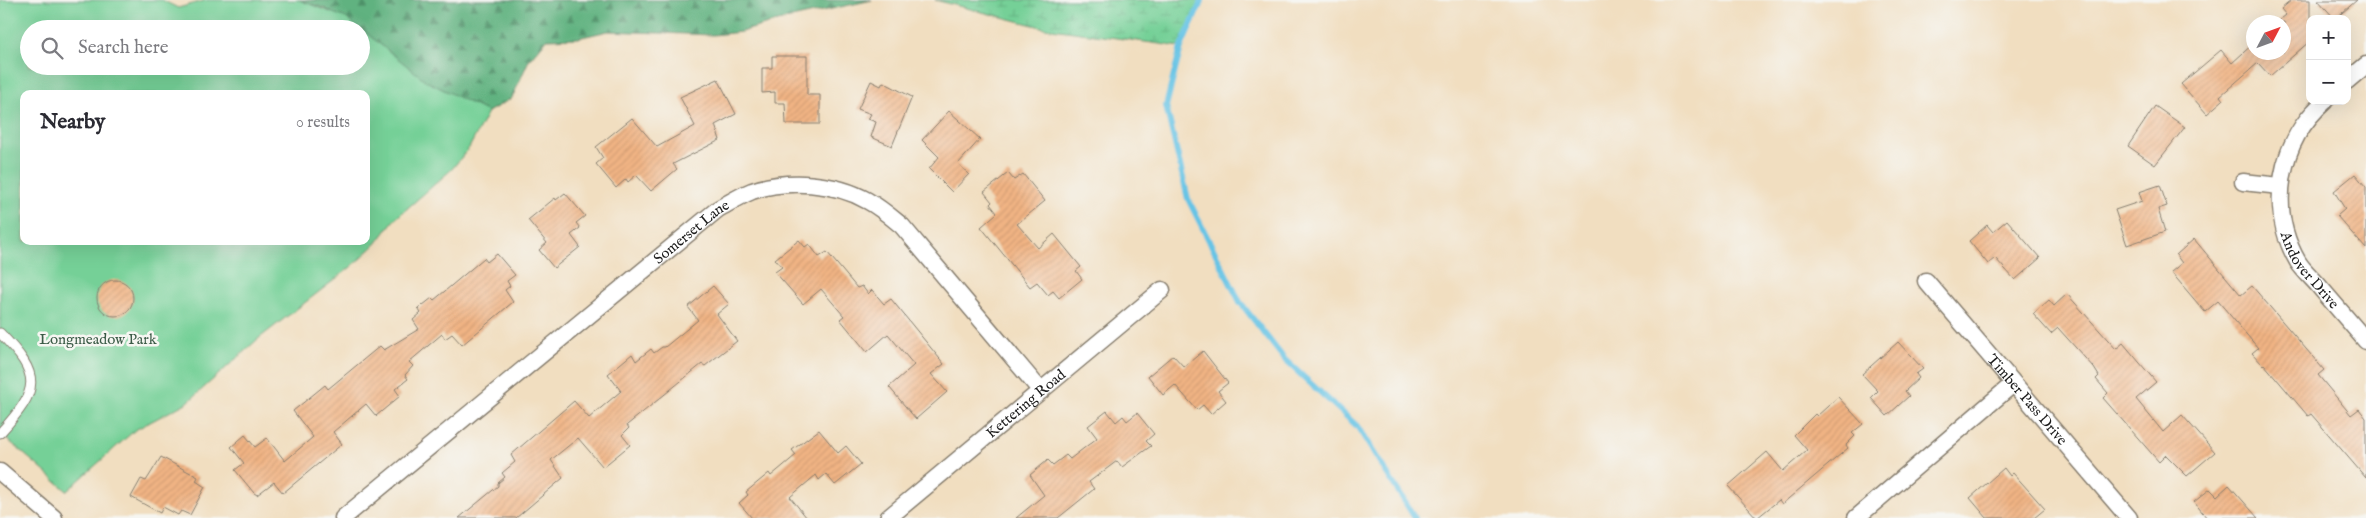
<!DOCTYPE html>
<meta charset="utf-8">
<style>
body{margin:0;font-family:"IM FELL English",serif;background:#f7f7f7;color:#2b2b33}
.controls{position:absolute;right:15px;top:15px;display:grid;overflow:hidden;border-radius:10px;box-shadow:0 5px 20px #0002}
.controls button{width:45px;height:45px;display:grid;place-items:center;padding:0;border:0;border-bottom:1px solid #e1e1e2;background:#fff;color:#2b2b33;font:25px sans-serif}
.compass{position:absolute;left:2246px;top:15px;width:45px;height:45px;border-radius:50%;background:#fff;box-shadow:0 5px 20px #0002;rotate:49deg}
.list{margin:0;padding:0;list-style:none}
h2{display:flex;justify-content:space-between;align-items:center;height:65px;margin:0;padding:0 20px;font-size:21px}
h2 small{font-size:16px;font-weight:400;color:#7c7c81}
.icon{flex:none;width:28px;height:28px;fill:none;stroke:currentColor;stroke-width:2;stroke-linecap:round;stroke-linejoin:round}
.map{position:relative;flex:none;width:2366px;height:518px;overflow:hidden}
.search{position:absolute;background:#fff;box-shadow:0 5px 20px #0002;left:20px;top:20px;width:350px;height:55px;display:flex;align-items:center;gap:12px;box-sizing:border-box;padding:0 18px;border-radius:28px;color:#7c7c81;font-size:19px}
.panel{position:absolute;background:#fff;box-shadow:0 5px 20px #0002;left:20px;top:90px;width:350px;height:155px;border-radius:10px}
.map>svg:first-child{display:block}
</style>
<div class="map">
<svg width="2366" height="518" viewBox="0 0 2366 518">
<defs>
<pattern id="forest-firs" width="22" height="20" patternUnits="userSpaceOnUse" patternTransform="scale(1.25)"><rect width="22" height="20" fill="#60b280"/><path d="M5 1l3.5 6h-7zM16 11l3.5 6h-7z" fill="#4e9068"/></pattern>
<pattern id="wetland-marsh" width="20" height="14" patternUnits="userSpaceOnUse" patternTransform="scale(1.25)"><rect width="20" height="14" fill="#75d097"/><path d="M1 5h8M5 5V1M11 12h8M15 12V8" fill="none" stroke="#65b282"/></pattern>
<pattern id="building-hatch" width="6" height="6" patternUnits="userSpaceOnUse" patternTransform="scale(1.25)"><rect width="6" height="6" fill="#f1b484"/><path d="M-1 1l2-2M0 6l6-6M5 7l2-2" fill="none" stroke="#ce9a71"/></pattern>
</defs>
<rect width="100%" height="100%" fill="#f6f6f2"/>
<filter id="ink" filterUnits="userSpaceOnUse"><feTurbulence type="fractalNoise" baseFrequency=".02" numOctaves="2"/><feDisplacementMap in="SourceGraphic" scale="10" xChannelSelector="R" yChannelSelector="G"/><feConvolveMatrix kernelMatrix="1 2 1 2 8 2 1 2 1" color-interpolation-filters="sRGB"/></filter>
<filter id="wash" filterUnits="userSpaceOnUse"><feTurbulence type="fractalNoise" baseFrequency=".0096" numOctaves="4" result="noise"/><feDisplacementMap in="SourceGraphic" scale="20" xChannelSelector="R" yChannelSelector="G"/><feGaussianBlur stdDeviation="1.12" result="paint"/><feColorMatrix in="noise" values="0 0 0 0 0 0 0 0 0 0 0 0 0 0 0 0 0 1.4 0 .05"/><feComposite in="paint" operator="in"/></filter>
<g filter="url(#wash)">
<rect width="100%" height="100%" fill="#f1dec0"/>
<path fill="url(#forest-firs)" stroke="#3e674e" d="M 299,0 L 872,0 L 778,21 L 741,32 L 713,35 L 608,31 L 578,38 L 547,39 L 529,60 L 512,98 L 488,112 L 426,81 L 361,29 L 326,9 Z"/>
<path fill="url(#wetland-marsh)" stroke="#48765a" d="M 935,0 L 1202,0 L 1181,47 L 1045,28 Z"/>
<path fill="#75d097" stroke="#48765a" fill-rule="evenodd" d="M 0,0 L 162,0 L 178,8 L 207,0 L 299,0 L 346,18 L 360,29 L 29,29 L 29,66 L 361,66 L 361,29 L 426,81 L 488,112 L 469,148 L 452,169 L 394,220 L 376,244 L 351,267 L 258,339 L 188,402 L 135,430 L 67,491 L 0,433 ZM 24,94 L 366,94 L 366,241 L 24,241 Z"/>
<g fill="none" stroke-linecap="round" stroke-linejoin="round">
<path stroke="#67c4e5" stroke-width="6" d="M 1202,0 L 1181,47 L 1166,106 L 1188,199 L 1240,302 L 1285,360 L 1357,426 L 1415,518"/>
</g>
<g id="blocks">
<path fill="url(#building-hatch)" d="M 2292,0 L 2310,0 L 2310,41 L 2270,76 L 2258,63 L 2220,96 L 2223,100 L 2207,114 L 2181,84 L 2221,50 L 2232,63 L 2254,43 L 2254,52 L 2284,52 L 2284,22 L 2277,22 L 2286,15 L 2281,9 Z
M 2318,0 L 2357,0 L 2335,19 Z
M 772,56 L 807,56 L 807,95 L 820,95 L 820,124 L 786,124 L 785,103 L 775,103 L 775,92 L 762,93 L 762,68 L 772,68 Z
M 718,79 L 736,114 L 715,125 L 720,140 L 673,164 L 677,169 L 651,191 L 636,175 L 628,182 L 626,179 L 616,188 L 596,164 L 603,158 L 596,147 L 632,118 L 657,147 L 695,126 L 680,97 Z
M 871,81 L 881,86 L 883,82 L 912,97 L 892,146 L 871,137 L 876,122 L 868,119 L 871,114 L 858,109 Z
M 2155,106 L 2185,127 L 2155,165 L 2128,146 Z
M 949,111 L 980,139 L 958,164 L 969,174 L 952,192 L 929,169 L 939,157 L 922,140 Z
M 1008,173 L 1014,180 L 1023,174 L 1045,201 L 1017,224 L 1038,248 L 1054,234 L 1081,267 L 1076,271 L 1082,279 L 1059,298 L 1053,291 L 1048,295 L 1037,282 L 1030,287 L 981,227 L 997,213 L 990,204 L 992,202 L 984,192 Z
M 2355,174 L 2366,187 L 2366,249 L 2337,216 L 2345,209 L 2334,191 Z
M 2160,185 L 2167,206 L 2158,209 L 2165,232 L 2127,245 L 2115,210 L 2142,201 L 2139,192 Z
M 565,193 L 585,216 L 576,223 L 580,228 L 571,235 L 580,247 L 554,268 L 539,250 L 547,243 L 528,220 L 555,198 L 556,200 Z
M 2007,220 L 2040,258 L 2015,280 L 1995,258 L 1988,264 L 1969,241 L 1987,225 L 1993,232 Z
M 2194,239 L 2241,295 L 2252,286 L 2324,370 L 2318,375 L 2351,415 L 2359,409 L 2366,418 L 2366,478 L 2311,414 L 2308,416 L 2264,364 L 2263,365 L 2252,353 L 2258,348 L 2218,301 L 2205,312 L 2171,272 L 2182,263 L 2176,255 Z
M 799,240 L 805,247 L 809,244 L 819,257 L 827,252 L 857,288 L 862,286 L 868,294 L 872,290 L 884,304 L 891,299 L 944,364 L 931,374 L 947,392 L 916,419 L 889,387 L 914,365 L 888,334 L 867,352 L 840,319 L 844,316 L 821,289 L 803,304 L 775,272 L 782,267 L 775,259 Z
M 497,254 L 515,275 L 507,281 L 510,286 L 505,290 L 513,302 L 462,345 L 452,334 L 445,339 L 442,334 L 409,362 L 413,366 L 405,375 L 408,379 L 395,389 L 400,396 L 376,416 L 366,404 L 333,432 L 342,444 L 283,493 L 274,482 L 257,495 L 254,493 L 235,470 L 244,463 L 231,447 L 245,435 L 255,447 L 267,438 L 285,461 L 313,437 L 293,411 L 325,385 L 328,389 L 380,346 L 384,350 L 419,329 L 413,320 L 421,313 L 418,309 L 432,298 L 434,300 L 445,291 L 484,258 L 487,262 Z
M97 298a18 18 0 1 1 36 0a18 18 0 1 1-36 0Z
M 713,286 L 729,304 L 717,314 L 737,341 L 705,366 L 702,364 L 627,425 L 629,428 L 622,435 L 630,445 L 603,467 L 578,438 L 551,460 L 563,478 L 516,518 L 459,518 L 498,486 L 498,483 L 505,477 L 502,473 L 515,462 L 511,455 L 574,401 L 589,418 L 621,391 L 608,374 L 632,354 L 636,361 L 651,349 L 654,353 L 662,347 L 665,347 L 698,320 L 688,307 Z
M 2067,294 L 2116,349 L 2123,343 L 2156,382 L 2136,399 L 2163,432 L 2182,415 L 2215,452 L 2187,476 L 2166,455 L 2159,462 L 2103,398 L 2108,393 L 2096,379 L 2099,376 L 2094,368 L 2058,328 L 2051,334 L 2033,314 L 2049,300 L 2054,306 Z
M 1898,342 L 1923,369 L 1916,374 L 1919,378 L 1905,391 L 1909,396 L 1887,416 L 1871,398 L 1878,391 L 1862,374 Z
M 1203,351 L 1228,383 L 1218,391 L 1226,401 L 1211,414 L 1203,405 L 1197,410 L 1175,385 L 1163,395 L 1148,376 L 1173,355 L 1184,367 Z
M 1838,397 L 1863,424 L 1852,433 L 1855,436 L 1846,445 L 1848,448 L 1782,504 L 1779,500 L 1757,518 L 1728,486 L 1767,452 L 1783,471 L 1807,450 L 1794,435 L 1815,414 L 1817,416 Z
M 1107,411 L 1116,422 L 1123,416 L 1127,421 L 1137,413 L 1154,434 L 1146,441 L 1151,446 L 1122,467 L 1117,461 L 1089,482 L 1094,489 L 1058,518 L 1016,518 L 1044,495 L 1030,475 L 1048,460 L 1053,465 L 1066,455 L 1070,459 L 1097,438 L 1088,426 Z
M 819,430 L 838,453 L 846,446 L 861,464 L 835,485 L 826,474 L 819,480 L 816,475 L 790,497 L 807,518 L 752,518 L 739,503 L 748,495 L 746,492 L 769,473 L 771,476 L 796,455 L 792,450 Z
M 161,457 L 198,477 L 196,481 L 205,487 L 190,515 L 181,511 L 178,515 L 163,507 L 160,513 L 131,497 L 141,479 L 146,481 Z
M 2004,468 L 2010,476 L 2013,473 L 2045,509 L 2034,518 L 1987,518 L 1970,498 Z
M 2229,485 L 2258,518 L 2207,518 L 2194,502 L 2210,489 L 2217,496 Z"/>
</g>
</g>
<g filter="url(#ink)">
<use href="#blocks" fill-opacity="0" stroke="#867d6e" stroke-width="1"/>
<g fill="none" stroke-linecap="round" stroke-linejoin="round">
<defs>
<path id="lane" d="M 0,333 C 42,376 40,389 0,433"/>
<g id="street">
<path d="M 2347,81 L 2366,65"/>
<path id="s1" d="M 2325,101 C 2279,141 2267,209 2298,262 C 2303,270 2312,278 2318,285 C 2334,304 2350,322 2366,341"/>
<path d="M 2243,182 L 2280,186"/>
<path id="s2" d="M 1926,281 L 2129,518"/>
<path d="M 0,472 L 54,518"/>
<path id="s3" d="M 343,518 L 718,209 C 729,203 740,196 752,191 C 787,179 835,182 868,201 C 881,208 891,217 902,226 L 1041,391"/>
<path id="s4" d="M 888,518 L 1162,290"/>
<path d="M 1856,518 L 2013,384"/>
</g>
</defs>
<use href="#lane" stroke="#867d6e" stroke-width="11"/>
<use href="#street" stroke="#867d6e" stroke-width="19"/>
<use href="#lane" stroke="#fff" stroke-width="9"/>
<use href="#street" stroke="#fff" stroke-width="16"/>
</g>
</g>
<g text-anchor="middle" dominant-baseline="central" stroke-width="5" stroke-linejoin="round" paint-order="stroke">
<g font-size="15" fill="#1c1c1c" stroke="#f6f6f2">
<text stroke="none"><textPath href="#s3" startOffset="451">Somerset Lane</textPath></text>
<text stroke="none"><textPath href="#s1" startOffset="190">Andover Drive</textPath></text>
<text stroke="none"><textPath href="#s2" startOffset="156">Timber Pass Drive</textPath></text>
<text stroke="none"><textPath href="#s4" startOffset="179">Kettering Road</textPath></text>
</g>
<g font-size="15" fill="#3b5b47" stroke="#f6f6f2">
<text x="98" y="339">Longmeadow Park</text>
</g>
</g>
</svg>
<div class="controls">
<button>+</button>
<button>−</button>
</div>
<svg class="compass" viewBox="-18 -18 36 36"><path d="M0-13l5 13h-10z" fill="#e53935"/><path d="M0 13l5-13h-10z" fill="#7c7c81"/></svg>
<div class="search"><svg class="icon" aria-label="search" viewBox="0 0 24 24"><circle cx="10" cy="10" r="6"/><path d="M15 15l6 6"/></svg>Search here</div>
<section class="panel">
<h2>Nearby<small>0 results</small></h2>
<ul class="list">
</ul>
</section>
</div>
